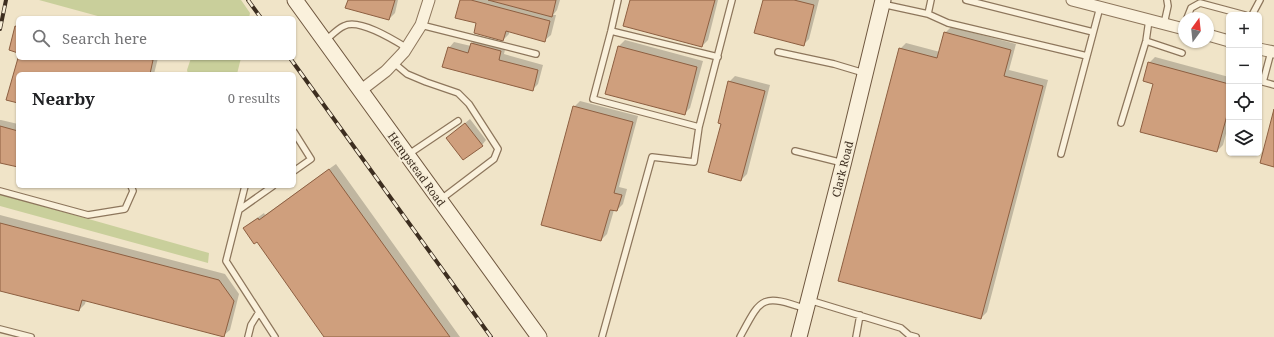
<!DOCTYPE html>
<meta charset="utf-8">
<style>
body{margin:0;font-family:"Noto Serif",serif;background:#f2f2f2;color:#202124}
.controls{position:absolute;right:12px;top:12px;display:grid;overflow:hidden;border-radius:6px;box-shadow:0 1px 3px #0004}
.controls button{width:36px;height:36px;display:grid;place-items:center;padding:0;border:0;border-bottom:1px solid #e0e0e0;background:#fff;color:#202124;font:20px sans-serif}
.compass{position:absolute;left:1178px;top:12px;width:36px;height:36px;border-radius:50%;background:#fff;box-shadow:0 1px 3px #0004;rotate:15deg}
.list{margin:0;padding:0;list-style:none}
h2{display:flex;justify-content:space-between;align-items:center;height:52px;margin:0;padding:0 16px;font-size:17px}
h2 small{font-size:13px;font-weight:400;color:#757577}
.icon{flex:none;width:22px;height:22px;fill:none;stroke:currentColor;stroke-width:2;stroke-linecap:round;stroke-linejoin:round}
.map{position:relative;flex:none;width:1274px;height:337px;overflow:hidden}
.search{position:absolute;background:#fff;box-shadow:0 1px 3px #0004;left:16px;top:16px;width:280px;height:44px;display:flex;align-items:center;gap:10px;box-sizing:border-box;padding:0 14px;border-radius:6px;color:#757577;font-size:15px}
.panel{position:absolute;background:#fff;box-shadow:0 1px 3px #0004;left:16px;top:72px;width:280px;height:116px;border-radius:6px}
.map>svg:first-child{display:block}
</style>
<div class="map">
<svg width="1274" height="337" viewBox="0 0 1274 337">
<rect width="100%" height="100%" fill="#f0e4c8"/>
<path fill="#c9cf9b" d="M 39,0 L 241,0 L 250,13 L 249,18 L 105,18 Z
M 191,58 L 241,58 L 237,74 L 188,74 L 187,70 Z
M 0,194 L 209,253 L 208,263 L 0,206 Z"/>
<path fill="#0003" d="M 349,0 L 398,0 L 395,13 L 389,19 Z
M 461,0 L 560,0 L 557,10 L 553,15 L 556,15 L 551,35 L 545,40 L 509,31 L 509,34 L 503,40 L 477,23 Z
M 631,0 L 718,0 L 708,40 L 702,46 Z
M 764,0 L 819,0 L 809,39 L 803,45 Z
M 951,27 L 1016,44 L 1009,70 L 1048,80 L 987,312 L 981,318 L 900,49 L 906,43 L 940,52 L 945,33 Z
M 478,37 L 506,45 L 504,54 L 543,65 L 538,84 L 532,90 L 449,48 L 454,42 L 471,46 L 472,43 Z
M 625,40 L 703,61 L 690,108 L 684,114 L 619,46 Z
M 1155,57 L 1229,77 L 1229,122 L 1223,145 L 1217,151 L 1154,83 L 1149,63 Z
M 19,58 L 158,58 L 154,74 L 18,74 L 18,102 L 8,99 Z
M 735,76 L 770,85 L 747,174 L 741,180 L 722,123 L 729,82 Z
M 580,101 L 638,116 L 619,187 L 627,189 L 623,204 L 617,210 L 614,210 L 607,234 L 601,240 L 574,107 Z
M 470,119 L 486,140 L 482,145 L 447,138 Z
M 0,120 L 1,120 L 18,124 L 18,166 L 0,162 Z
M 336,164 L 460,337 L 325,337 L 257,240 L 244,228 L 250,223 L 264,213 L 265,215 Z
M 0,215 L 225,274 L 239,294 L 230,330 L 224,335 L 86,300 L 85,304 L 79,310 L 0,290 Z"/>
<path fill="#cf9f7d" stroke="#8d5f41" d="M 348,0 L 395,0 L 389,20 L 345,8 Z
M 460,0 L 471,0 L 550,21 L 545,42 L 506,31 L 503,41 L 474,33 L 476,23 L 455,18 Z
M 488,0 L 556,0 L 552,17 Z
M 630,0 L 715,0 L 702,47 L 623,26 Z
M 763,0 L 794,0 L 814,5 L 804,46 L 754,33 Z
M 15,26 L 18,27 L 18,53 L 9,50 Z
M 944,32 L 1011,50 L 1004,76 L 1043,86 L 981,319 L 838,281 L 899,48 L 937,58 Z
M 471,43 L 501,51 L 499,60 L 538,70 L 533,91 L 442,67 L 448,47 L 468,53 Z
M 618,46 L 697,67 L 685,115 L 605,94 Z
M 18,58 L 145,58 L 153,60 L 150,74 L 18,74 L 18,103 L 6,100 Z
M 1148,62 L 1229,84 L 1229,108 L 1217,152 L 1140,132 L 1153,84 L 1143,81 Z
M 728,81 L 765,91 L 741,181 L 708,172 L 721,124 L 718,123 Z
M 573,106 L 633,122 L 614,193 L 622,195 L 617,211 L 610,210 L 601,241 L 541,225 Z
M 1274,109 L 1274,167 L 1260,163 Z
M 465,123 L 483,146 L 463,160 L 446,138 Z
M 0,126 L 18,131 L 18,167 L 0,163 Z
M 329,169 L 450,337 L 324,337 L 257,242 L 254,244 L 243,228 L 258,218 L 259,220 Z
M 0,223 L 219,280 L 234,301 L 224,337 L 82,300 L 79,311 L 0,291 Z"/>
<g fill="none" stroke-linecap="round" stroke-linejoin="round">
<defs>
<path id="lane" d="M 618,0 L 611,31 L 593,99 L 699,127
M 966,0 L 1093,32
M 882,4 L 928,14 L 931,0
M 928,14 L 948,23 L 1087,56
M 1252,15 L 1260,0
M 1187,18 L 1191,8 L 1200,3 L 1245,15
M 1164,24 L 1168,6 L 1167,0
M 421,25 L 536,54
M 611,31 L 718,57
M 325,41 C 331,36 337,29 344,26 C 359,18 394,40 407,48
M 1146,41 L 1182,53
M 778,52 L 834,64 L 864,73
M 1271,52 L 1263,82 L 1274,85
M 394,63 L 407,74 L 426,82 L 458,93 L 469,104 L 498,149 L 494,159 L 440,200
M 1121,123 L 1146,41 L 1149,20
M 294,132 L 311,159 L 294,171
M 795,151 L 843,163
M 409,154 L 458,121
M 1061,154 L 1100,7
M 245,186 L 226,261 L 275,337
M 0,191 L 88,215 L 125,209 L 133,191 L 131,186
M 239,210 L 273,186
M 809,300 L 901,328 L 909,335 L 916,337
M 0,329 L 31,337
M 248,337 L 251,325 L 259,312
M 602,337 L 652,157 L 694,162 L 699,127 L 732,0
M 740,337 C 761,298 761,293 806,309
M 856,337 L 860,315"/>
<path id="street" d="M 1072,0 L 1184,29
M 1208,35 L 1229,41
M 1259,49 L 1274,52
M 360,91 L 386,71 L 404,52 L 421,25 L 429,0"/>
<path id="secondary" d="M 295,0 L 539,337
M 799,337 L 844,161 L 883,0"/>
</defs>
<use href="#lane" stroke="#8d765c" stroke-width="8"/>
<use href="#street" stroke="#8d765c" stroke-width="13"/>
<use href="#secondary" stroke="#6f573f" stroke-width="17"/>
<use href="#lane" stroke="#faf1dc" stroke-width="5.5"/>
<use href="#street" stroke="#faf1dc" stroke-width="11"/>
<use href="#secondary" stroke="#faf1dc" stroke-width="15"/>
<defs>
<path id="rail" d="M 248,0 L 261,18
M 0,29 L 6,0
M 290,58 L 491,337"/>
</defs>
<use href="#rail" stroke="#3d2e20" stroke-width="4"/>
<use href="#rail" stroke="#f7eed8" stroke-width="2.5" stroke-dasharray="8" stroke-linecap="butt"/>
</g>
<g text-anchor="middle" dominant-baseline="central" stroke-width="3.5" stroke-linejoin="round" paint-order="stroke">
<g font-size="11" fill="#3d2e20" stroke="#f7eed8">
<text transform="translate(417 169) rotate(54)">Hempstead Road</text>
<text transform="translate(842 169) rotate(-76)">Clark Road</text>
</g>
</g>
</svg>
<div class="controls">
<button>+</button>
<button>−</button>
<button><svg class="icon" aria-label="locate" viewBox="0 0 24 24"><circle cx="12" cy="12" r="6"/><path d="M12 2v4M12 18v4M2 12h4M18 12h4"/></svg></button>
<button><svg class="icon" aria-label="layers" viewBox="0 0 24 24"><path d="M12 4l9 5-9 5-9-5zM3 14l9 5 9-5"/></svg></button>
</div>
<svg class="compass" viewBox="-18 -18 36 36"><path d="M0-13l5 13h-10z" fill="#e53935"/><path d="M0 13l5-13h-10z" fill="#757577"/></svg>
<div class="search"><svg class="icon" aria-label="search" viewBox="0 0 24 24"><circle cx="10" cy="10" r="6"/><path d="M15 15l6 6"/></svg>Search here</div>
<section class="panel">
<h2>Nearby<small>0 results</small></h2>
<ul class="list">
</ul>
</section>
</div>
